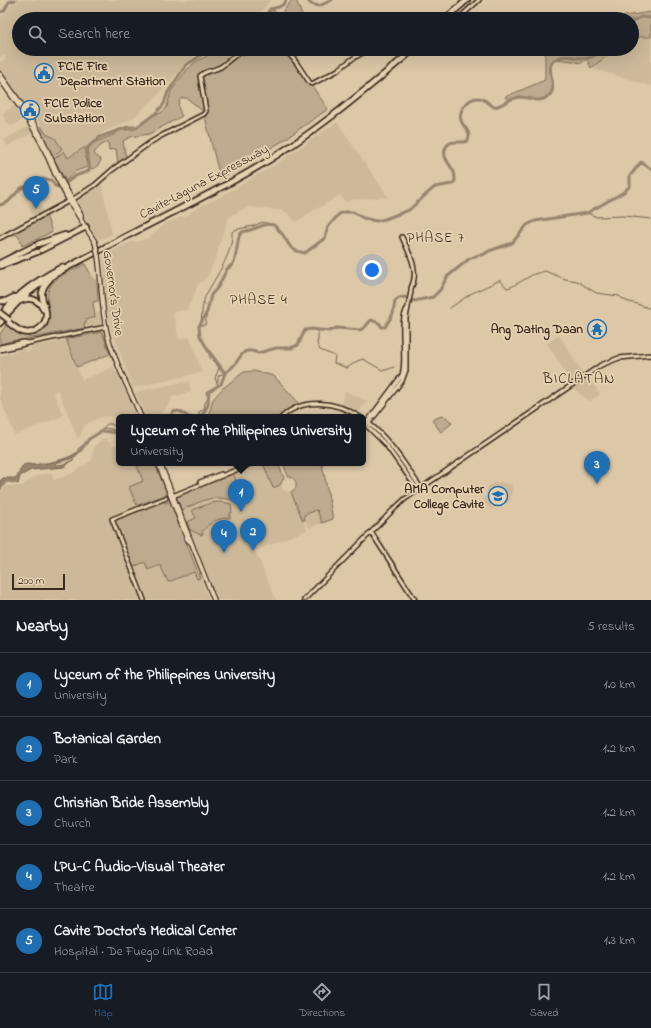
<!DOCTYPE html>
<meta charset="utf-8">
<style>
body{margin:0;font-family:"Indie Flower",sans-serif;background:#242831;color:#f1f3f6}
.scale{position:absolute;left:12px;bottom:10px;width:53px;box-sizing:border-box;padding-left:4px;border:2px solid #3b2a1e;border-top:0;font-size:11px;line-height:14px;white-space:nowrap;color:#3b2a1e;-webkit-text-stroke:3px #e6d1b0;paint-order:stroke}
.you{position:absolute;left:372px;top:270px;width:14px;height:14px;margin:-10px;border:3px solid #fff;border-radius:50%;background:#1a73e8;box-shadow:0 0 0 6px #1a73e833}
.badge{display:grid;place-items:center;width:26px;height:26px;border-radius:50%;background:#1f6fb2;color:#fff;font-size:13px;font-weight:700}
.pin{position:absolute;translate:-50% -33px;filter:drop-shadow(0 1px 2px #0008)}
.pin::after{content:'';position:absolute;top:21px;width:14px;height:12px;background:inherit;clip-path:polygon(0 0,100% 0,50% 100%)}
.popup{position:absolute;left:116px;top:414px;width:250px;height:52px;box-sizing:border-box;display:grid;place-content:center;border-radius:6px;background:#171b24;filter:drop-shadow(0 1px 3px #0005);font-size:13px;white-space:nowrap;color:#9ea1a6}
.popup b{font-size:15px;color:#f1f3f6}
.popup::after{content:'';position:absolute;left:50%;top:100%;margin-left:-8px;border:8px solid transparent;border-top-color:#171b24}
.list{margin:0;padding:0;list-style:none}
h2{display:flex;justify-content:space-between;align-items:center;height:52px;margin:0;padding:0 16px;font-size:17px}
h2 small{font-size:13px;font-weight:400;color:#9ea1a6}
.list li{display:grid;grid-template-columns:26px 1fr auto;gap:12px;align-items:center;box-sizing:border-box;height:64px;padding:0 16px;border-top:1px solid #363941}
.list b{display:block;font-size:15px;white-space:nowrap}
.list p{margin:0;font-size:13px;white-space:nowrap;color:#9ea1a6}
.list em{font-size:13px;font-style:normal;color:#9ea1a6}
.icon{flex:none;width:22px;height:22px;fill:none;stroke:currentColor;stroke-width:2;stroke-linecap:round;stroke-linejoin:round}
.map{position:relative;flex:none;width:651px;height:600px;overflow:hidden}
.search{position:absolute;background:#171b24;box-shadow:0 4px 16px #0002;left:12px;right:12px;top:12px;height:44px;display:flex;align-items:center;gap:10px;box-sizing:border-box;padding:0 14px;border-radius:22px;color:#9ea1a6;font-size:15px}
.sheet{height:372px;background:#171b24}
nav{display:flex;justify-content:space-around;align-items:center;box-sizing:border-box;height:56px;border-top:1px solid #363941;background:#171b24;font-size:11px;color:#9ea1a6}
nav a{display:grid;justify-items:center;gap:2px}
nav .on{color:#1f6fb2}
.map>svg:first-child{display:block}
</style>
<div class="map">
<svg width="651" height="600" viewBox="0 0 651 600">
<rect width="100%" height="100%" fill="#dcc7a7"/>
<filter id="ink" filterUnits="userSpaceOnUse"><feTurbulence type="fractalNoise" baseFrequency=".025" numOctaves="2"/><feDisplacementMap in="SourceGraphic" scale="8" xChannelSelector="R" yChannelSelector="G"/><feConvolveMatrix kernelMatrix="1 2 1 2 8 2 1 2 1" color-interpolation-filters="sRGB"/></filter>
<g filter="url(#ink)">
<path fill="#cdb99a" d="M 17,0 L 271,0 L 254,19 L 19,19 L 19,49 L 200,49 L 154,99 L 131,120 L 101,133 L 85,147 L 87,167 L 74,172 L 66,181 L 38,128 L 41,126 L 33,113 L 30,115 L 14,90 L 14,87 L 0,70 L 0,63 L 6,59 L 4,55 L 0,58 L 0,17 L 5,13 L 12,3 L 16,3 Z
M 635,37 L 651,37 L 651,86 L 591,68 L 616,49 L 632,49 L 632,39 Z
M 14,106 L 25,119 L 10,127 L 2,114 Z
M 337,122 L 388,197 L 352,200 L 346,203 L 340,195 L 295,222 L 288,213 L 279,210 L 247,207 L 229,217 L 218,247 L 218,253 L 208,275 L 203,281 L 198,284 L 194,296 L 186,310 L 173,312 L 179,339 L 190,337 L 202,372 L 133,388 L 113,334 L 108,310 L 103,256 L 131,242 L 139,241 L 149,238 L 165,224 L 183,216 L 184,218 L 195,209 L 222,196 L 276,164 Z
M 29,126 L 32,133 L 8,146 L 4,140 Z
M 101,181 L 112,234 L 98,240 L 75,200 Z
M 39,200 L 44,213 L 33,217 L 28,205 Z
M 100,312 L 101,325 L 87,328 L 85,320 L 95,317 L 94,313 Z
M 559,335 L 583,373 L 571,382 L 547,343 Z
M 66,339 L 82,380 L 113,367 L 116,373 L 118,373 L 136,417 L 119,417 L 119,419 L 110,416 L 101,417 L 85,425 L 78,439 L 58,390 L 53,392 L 63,416 L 15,435 L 0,398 L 0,356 L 15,352 L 18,349 L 23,348 L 27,352 L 31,350 L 31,346 L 63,341 Z
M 588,376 L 600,394 L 590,401 L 571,387 Z
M 189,381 L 191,392 L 171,397 L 172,400 L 158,417 L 146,417 L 135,392 Z
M 345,391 L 367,401 L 357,414 L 355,409 L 341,404 Z
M 105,438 L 113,446 L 119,446 L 119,463 L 155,463 L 167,492 L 165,495 L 168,502 L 170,501 L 209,600 L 0,600 L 0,493 L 7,486 L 22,486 L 38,475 L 51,473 L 54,480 L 71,474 L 92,460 L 94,446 Z
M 258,463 L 278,463 L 284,478 L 281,482 L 282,488 L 285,491 L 291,492 L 307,530 L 255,551 L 276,600 L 218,600 L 176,496 Z
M 500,482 L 513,485 L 510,502 L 490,509 L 483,500 L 485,497 L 488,487 L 494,483 Z
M 317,510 L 322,523 L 309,528 L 303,515 Z"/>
<path fill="#beaa8e" stroke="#7c6a56" d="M 292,0 L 296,0 L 303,18 L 294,19 L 266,19 L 269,16 L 270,12 L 273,10 L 277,13 L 281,14 Z
M 651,12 L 651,37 L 636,37 L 632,39 L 632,19 L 621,19 L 625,16 Z
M 221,49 L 292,49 L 312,86 L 328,109 L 281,142 L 220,178 L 205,117 L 206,114 L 187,98 L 181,98 C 177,104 178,109 182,116 L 149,134 L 130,137 L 123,141 L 126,159 L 118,164 L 116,149 L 109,150 L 108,142 C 102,144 96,149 94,154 L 101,160 L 99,164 L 94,169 L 90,168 L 88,153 L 89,148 L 93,143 L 115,134 L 120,130 L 136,129 L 154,115 L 161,113 L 167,107 L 171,91 L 186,71 L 195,62 Z
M 549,49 L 580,49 L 587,54 L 592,49 L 616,49 L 591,68 L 587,59 L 581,63 C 523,49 568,83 547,97 C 539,103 532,98 523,97 C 518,97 513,99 508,101 L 505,97 L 545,80 L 545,51 Z
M 41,126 L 46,134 L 55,138 L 62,149 L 53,156 L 38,128 Z
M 85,147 L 87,167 L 74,172 L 66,181 L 54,159 L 64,151 L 68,158 Z
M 46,215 L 52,232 L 22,246 L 20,239 L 16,234 L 10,237 L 9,233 Z
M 85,264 L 91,275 L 97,281 L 98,301 L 93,302 L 95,317 L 86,320 L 86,323 L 84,323 L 85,328 L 16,341 L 15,340 L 0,344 L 0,334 L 7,324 L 24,336 C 28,335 33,336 37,334 C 61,326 40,301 51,285 C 58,274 75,270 85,264 Z
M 102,332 L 110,354 L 77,367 L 66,339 Z
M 254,371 L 274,376 L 297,401 L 298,405 L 290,409 L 281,417 L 207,417 L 210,410 L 213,399 L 223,388 L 244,372 Z
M 442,416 L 446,417 L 452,423 L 441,432 L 432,420 Z
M 145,463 L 155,463 L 167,492 L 165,495 L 138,505 L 136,504 L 129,487 L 143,481 L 137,466 Z
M 263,463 L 278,463 L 284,478 L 280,485 L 273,488 Z
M 283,463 L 322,463 L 333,519 L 322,523 L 317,510 L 304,515 L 305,520 L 303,521 L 291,492 L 296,488 L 296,482 L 293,478 L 288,476 Z
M 233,473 L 242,495 L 240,496 L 242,501 C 234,501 227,498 219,498 C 207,497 193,505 182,510 L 181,509 L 176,496 Z
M 164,500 L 165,503 L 170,501 L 200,578 L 197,579 L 194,572 L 168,582 L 160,565 L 148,570 L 145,562 L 133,567 L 115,523 L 117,520 Z
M 221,502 L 231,504 L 232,513 L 230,513 L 230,518 C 218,518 209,522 202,532 L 203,534 L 201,535 L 190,530 L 187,522 L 196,518 L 192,510 L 211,503 Z"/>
<path fill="#98846d" stroke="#73604d" d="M 85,445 C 73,462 73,457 56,463 L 56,465 C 63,465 68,463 74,459 L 64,467 L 31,470 L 20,476 L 18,484 L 8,480 L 0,486 L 0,481 L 3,478 L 16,478 C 22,471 19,461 33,465 C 52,462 73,460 85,445 Z"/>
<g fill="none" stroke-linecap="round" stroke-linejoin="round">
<path stroke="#73604d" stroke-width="1" d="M 587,213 L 597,217 L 624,216 L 651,219
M 204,304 L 208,306 L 208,309
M 450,308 L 472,293 L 498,281 L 501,281 L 507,288 L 511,287 L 534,274 L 545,271 L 565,279 L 577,281 L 596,293 L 619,296 L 626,301 L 637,304 L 651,309
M 201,323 C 202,313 202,302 207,293 C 217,275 233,253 232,232 L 234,230 L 253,226 L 263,222 L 271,225
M 200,325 L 205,325 L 207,312
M 318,330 L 318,339 L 317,344 L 320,350 L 335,356 L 334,363 L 347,368 L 357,361 L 363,359 L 382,370 L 386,370 L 394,367
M 204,343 L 211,359 L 217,365 L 219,368 L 215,378 L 218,386
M 219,369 L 225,373
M 218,382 L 218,378 L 219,375 L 225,373
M 209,401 L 206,392 L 207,391 L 215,388
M 204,409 L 205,403 L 209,397
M 199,417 L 199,412 L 207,407
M 104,428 L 114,430 L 116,432
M 100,432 L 107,424 L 111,424 L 115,426 L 119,425
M 78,452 L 78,449 L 87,442"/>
<path stroke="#98846d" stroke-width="3" d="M 307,0 L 311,4 L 319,6 L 332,0
M 0,12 L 4,11 L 9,2 L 15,0
M 263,19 L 270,9 L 279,7 L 285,3 L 286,0
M 632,22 L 641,17 L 651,18
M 66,183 L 75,176 L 86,172 L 89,170 L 89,164 L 86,150 L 89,146 L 100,137 L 128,127 L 137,127 L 156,113 L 164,104 L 168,92 L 186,65 L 203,54 L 214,49
M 0,205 L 8,202 L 21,188 L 33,185 L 37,181 L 42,179 L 51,180 L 55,186 L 59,187
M 225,373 C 229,370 233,367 235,364 C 243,353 244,347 258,353 L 276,348 L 291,348 L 298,345 L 305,330 L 311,329 L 329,331 L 337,328 L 360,330 L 365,327 L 371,320 L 379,323 L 382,327 L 385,327 L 393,314 L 395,301 L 399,298 L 405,297 L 414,301 L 433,297 L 440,290 L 447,277 L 469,259 L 478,255 L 483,255 L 489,251 L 512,243 L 527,225 L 535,221 L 587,213 L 624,192 L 630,186 L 630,176 L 641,162 L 651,169
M 170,417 L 173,412 L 179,411 L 189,417
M 201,417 L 208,405 L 209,391 L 221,384 L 225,373 L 208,350 L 200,336 L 199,326 L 207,312 L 211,295 L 218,287 L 227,269 L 233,264 L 235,259 L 239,236 L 242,232 L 250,230 L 267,224 L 274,225 C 277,228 280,232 283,235 C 291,247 289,250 305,253 L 325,238 L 328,227 L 339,214 L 345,212 L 353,212 L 363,218 L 376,221 L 385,219 L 409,210 L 430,191 L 435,187 L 452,184 L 455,181 C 455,178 455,175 454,172 C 450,164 441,157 446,147 C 452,136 467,148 469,137 C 470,130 462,126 461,120 C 458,111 468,98 478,98 C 484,98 489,104 494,107 C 503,105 510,98 520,97 C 530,97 538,104 547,97 C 562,88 541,67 556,59 C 572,50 586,68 602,49
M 80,451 L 89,439 L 102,431 L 119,433
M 0,489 L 6,481 L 16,482"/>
<defs>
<path id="secondary" d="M 458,19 L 479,0
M 72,200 L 95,185 L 112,170 L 151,142 L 163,135 L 204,114 L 206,111 L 200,76 C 205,70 215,71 222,66 C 231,59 239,50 251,50 C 256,51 261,53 266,53 C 273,53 282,49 288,53 C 296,60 304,75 310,83 L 312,84 L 338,70 L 352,59 L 370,49
M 0,238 L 69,201
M 0,347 L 24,342 L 28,343
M 0,350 L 28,343 L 106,327
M 282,417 C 304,396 337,402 360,417
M 363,419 C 388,436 404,464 421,488
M 363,422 L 386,445 L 418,490
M 367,422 L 402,375 C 408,355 397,323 408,307
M 369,423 L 402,381 L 406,370 L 406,318 L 411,291 L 411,288 C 420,271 409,253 402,237
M 200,482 L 221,474
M 174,498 L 175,495 L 253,463
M 371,532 L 415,600
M 144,600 L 112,519 L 166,498
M 304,600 L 394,509 L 405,499 L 601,365 L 619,358 L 651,355"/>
<path id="primary" d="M 0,74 L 26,111 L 40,134 L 60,178 L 81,215 L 81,218
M 0,79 L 21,109 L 33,128 L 42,144 L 55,174 L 69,201 L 95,242
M 98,256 C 102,282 101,308 107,333 C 114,362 130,390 141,417
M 158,463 L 187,539 L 190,542
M 160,463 L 214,600"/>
<path id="highway" d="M 445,19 L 467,0
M 38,244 L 65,235
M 41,250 L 86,227
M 0,263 L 34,246
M 0,266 L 37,252
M 0,301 L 6,301 L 14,297
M 20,301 C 30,296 39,300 43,309
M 0,317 C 15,294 38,280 62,267
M 8,322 C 12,325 17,330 23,332 C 35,335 47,326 46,314 C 46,306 41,300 42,293 C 43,287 46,283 50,279
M 0,323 C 28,284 63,270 104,248 C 152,222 202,199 249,172 C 309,138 361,94 414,49"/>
</defs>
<use href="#secondary" stroke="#3b2a1e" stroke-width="6"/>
<use href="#primary" stroke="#3b2a1e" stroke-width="6"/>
<use href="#highway" stroke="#3b2a1e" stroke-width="8"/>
<use href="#secondary" stroke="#e6d1b0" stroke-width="3"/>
<use href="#primary" stroke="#e6d1b0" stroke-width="3.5"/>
<use href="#highway" stroke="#e6d1b0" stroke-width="4.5"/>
<defs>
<path id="primary-bridge" d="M 95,242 L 98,256"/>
<path id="highway-bridge" d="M 0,313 L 9,320"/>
</defs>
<use href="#primary-bridge" stroke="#3b2a1e" stroke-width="6" stroke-linecap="butt"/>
<use href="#highway-bridge" stroke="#3b2a1e" stroke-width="8" stroke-linecap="butt"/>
<use href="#primary-bridge" stroke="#e6d1b0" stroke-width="3.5"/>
<use href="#highway-bridge" stroke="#e6d1b0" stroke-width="4.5"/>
</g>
</g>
<defs>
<symbol id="civic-ring" viewBox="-11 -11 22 22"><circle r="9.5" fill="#e6d1b0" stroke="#1f6fb2" stroke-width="1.5"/><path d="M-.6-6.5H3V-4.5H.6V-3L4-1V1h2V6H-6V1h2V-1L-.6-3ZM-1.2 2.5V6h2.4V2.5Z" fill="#1f6fb2"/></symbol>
<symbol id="temple-ring" viewBox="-11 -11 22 22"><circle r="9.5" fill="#e6d1b0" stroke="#1f6fb2" stroke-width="1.5"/><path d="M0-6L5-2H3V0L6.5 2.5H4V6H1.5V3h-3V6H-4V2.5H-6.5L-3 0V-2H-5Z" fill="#1f6fb2"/></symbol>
<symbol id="university-ring" viewBox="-11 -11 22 22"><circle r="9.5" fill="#e6d1b0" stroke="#1f6fb2" stroke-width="1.5"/><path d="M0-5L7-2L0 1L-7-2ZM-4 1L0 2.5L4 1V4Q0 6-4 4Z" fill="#1f6fb2"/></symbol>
</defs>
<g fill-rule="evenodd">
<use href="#civic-ring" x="33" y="62" width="22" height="22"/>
<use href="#civic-ring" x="19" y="99" width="22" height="22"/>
<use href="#temple-ring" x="586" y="318" width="22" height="22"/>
<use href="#university-ring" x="487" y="485" width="22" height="22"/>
</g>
<g text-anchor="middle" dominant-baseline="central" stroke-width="3.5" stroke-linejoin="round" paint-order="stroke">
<g font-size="13" font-weight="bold" fill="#3b2a1e" stroke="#e6d1b0" text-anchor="start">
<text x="58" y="66">FCIE Fire<tspan x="58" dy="15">Department Station</tspan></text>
<text x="44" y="103">FCIE Police<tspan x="44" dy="15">Substation</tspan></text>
<text x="583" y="329" text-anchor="end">Ang Dating Daan</text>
<text x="484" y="489" text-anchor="end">AMA Computer<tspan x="484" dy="15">College Cavite</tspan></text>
</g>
<g font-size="13" fill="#3b2a1e" stroke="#e6d1b0">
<text transform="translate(204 182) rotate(-28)">Cavite–Laguna Expressway</text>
<text transform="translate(113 293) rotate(82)">Governor's Drive</text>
</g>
<g font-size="14" letter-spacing="1" fill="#3b2a1e" stroke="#e6d1b0">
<text x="436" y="238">PHASE 7</text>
<text x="259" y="300">PHASE 4</text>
</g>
<g font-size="15" letter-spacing="1" fill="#3b2a1e" stroke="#e6d1b0">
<text x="579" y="379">BICLATAN</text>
</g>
</g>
</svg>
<div class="scale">200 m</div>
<div class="you"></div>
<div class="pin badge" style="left:241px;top:512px">1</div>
<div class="popup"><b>Lyceum of the Philippines University</b>University</div>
<div class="pin badge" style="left:253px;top:551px">2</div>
<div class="pin badge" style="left:597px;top:484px">3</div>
<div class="pin badge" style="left:224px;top:553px">4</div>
<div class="pin badge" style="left:36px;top:209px">5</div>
<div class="search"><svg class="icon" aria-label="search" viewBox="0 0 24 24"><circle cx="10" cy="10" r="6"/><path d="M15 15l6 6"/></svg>Search here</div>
</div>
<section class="sheet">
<h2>Nearby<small>5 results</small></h2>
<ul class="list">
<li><span class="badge">1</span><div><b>Lyceum of the Philippines University</b><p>University</p></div><em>1.0 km</em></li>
<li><span class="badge">2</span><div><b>Botanical Garden</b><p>Park</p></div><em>1.2 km</em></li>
<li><span class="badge">3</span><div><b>Christian Bride Assembly</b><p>Church</p></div><em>1.2 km</em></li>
<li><span class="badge">4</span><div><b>LPU-C Audio-Visual Theater</b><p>Theatre</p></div><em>1.2 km</em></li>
<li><span class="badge">5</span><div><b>Cavite Doctor's Medical Center</b><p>Hospital · De Fuego Link Road</p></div><em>1.3 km</em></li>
</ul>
</section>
<nav>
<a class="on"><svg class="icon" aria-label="map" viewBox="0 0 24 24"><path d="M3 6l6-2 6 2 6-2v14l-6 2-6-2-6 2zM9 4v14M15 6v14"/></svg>Map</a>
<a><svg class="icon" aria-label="directions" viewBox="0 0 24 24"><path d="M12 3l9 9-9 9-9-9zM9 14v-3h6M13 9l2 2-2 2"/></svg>Directions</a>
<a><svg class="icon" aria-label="saved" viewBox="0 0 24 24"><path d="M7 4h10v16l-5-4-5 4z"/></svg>Saved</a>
</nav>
